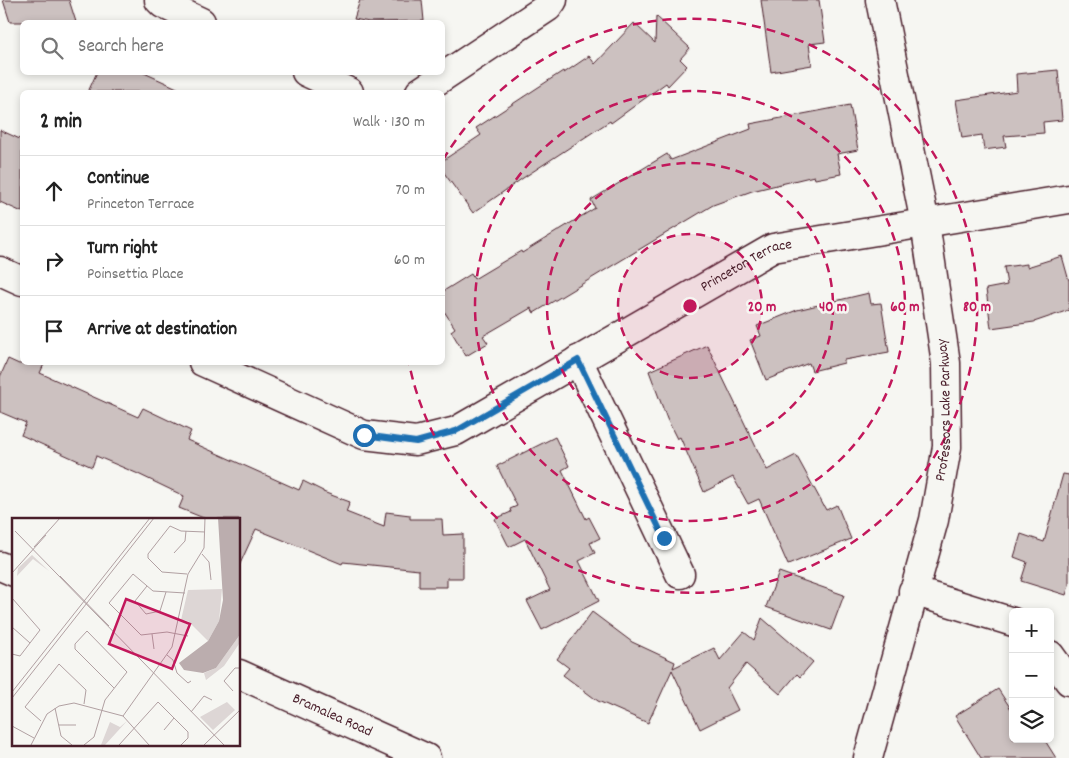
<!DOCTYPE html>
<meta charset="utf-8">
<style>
body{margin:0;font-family:Dekko,sans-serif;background:#f2f2f2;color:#222}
.controls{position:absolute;right:15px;bottom:15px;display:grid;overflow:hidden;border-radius:8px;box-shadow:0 2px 8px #0003}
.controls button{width:45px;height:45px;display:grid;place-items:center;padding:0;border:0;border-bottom:1px solid #e0e0e0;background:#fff;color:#222;font:25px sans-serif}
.stop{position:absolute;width:15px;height:15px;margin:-11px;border:4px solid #1f6fb2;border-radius:50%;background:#fff}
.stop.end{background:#1f6fb2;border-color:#fff;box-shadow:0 1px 5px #0008}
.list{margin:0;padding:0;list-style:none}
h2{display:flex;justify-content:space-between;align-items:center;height:65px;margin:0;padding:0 20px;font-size:21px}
h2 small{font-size:16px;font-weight:400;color:#767676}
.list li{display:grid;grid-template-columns:32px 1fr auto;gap:15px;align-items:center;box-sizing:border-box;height:70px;padding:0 20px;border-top:1px solid #e0e0e0}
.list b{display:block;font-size:19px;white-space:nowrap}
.list p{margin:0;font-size:16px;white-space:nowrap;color:#767676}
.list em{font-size:16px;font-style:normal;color:#767676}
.icon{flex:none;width:28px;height:28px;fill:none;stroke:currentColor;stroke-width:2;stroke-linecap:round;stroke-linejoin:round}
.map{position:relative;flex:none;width:1069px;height:758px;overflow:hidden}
.search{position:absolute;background:#fff;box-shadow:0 2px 8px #0003;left:20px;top:20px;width:425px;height:55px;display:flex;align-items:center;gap:12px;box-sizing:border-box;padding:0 18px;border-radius:8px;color:#767676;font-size:19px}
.panel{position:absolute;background:#fff;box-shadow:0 2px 8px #0003;left:20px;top:90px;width:425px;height:275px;border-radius:8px}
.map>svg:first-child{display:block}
</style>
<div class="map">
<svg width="1069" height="758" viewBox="0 0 1069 758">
<rect width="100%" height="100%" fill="#f6f6f2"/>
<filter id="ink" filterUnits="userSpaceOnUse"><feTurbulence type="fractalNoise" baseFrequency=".02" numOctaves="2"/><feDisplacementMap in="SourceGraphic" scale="10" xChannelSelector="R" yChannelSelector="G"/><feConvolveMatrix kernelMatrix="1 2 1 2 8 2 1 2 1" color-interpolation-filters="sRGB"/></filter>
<g filter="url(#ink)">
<path fill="#ccc1c0" stroke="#4a1f2b" d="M 3,0 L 69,0 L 76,22 L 10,22 Z
M 360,0 L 422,0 L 424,21 L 369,22 L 354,19 Z
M 761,0 L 819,0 L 825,42 L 809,44 L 812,65 L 771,72 Z
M 656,16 L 690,48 L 680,59 L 687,66 L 668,86 L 666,83 L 611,123 L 610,121 L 523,178 L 473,213 L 442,170 L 442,161 L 481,135 L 476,128 L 563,71 L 564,73 L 589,56 L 595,64 L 634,23 L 655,43 Z
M 1058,70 L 1062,120 L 1043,122 L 1044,133 L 1004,136 L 1006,147 L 984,150 L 982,135 L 962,138 L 956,100 L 1017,91 L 1016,74 Z
M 97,72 L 142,72 L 186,92 L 88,92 Z
M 850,105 L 858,150 L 837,154 L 841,174 L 815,179 L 814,176 L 752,191 L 713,205 L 534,313 L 531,308 L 483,336 L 488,343 L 466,356 L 451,331 L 455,328 L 442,308 L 442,292 L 471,274 L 474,279 L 521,251 L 522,253 L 595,208 L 591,200 L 667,154 L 671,160 L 751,129 L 750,124 Z
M 0,130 L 22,140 L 22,212 L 0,202 Z
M 1062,256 L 1069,281 L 1069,310 L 1034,322 L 991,328 L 986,289 L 1007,285 L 1004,267 L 1027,264 L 1027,267 Z
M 869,293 L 871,304 L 881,303 L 889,352 L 844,360 L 844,363 L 812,371 L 809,363 L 766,380 L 750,340 L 761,336 L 757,326 L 797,310 Z
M 707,345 L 767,470 L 796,455 L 826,510 L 837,505 L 851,539 L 788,565 L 759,499 L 748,504 L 733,477 L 704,492 L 680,437 L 677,439 L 667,419 L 649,371 Z
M 8,359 L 19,364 L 45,362 L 40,373 L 138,417 L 143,408 L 164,418 L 191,431 L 187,440 L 299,490 L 303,481 L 323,491 L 323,492 L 350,502 L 346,512 L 384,527 L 386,512 L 410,515 L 410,519 L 442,519 L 443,535 L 463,534 L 463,578 L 447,578 L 447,587 L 419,587 L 419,570 L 343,562 L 342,564 L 256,529 L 239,566 L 239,519 L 206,519 L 179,508 L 184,496 L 136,473 L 96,456 L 92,467 L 21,435 L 26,423 L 0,412 L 0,377 Z
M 555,437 L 569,466 L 562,470 L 586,519 L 589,517 L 600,538 L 590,543 L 595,553 L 579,561 L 599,601 L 542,630 L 527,601 L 550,590 L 525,539 L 509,547 L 495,519 L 511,512 L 510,509 L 517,506 L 497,466 Z
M 1063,474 L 1069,475 L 1069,585 L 1066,595 L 1021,581 L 1027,562 L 1014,557 L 1021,534 L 1044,542 Z
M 779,572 L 844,595 L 831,630 L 766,607 Z
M 592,612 L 632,642 L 675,662 L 673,668 L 714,648 L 720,660 L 744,632 L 754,640 L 762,618 L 813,662 L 800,677 L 797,674 L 780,694 L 746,664 L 727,688 L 738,710 L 700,729 L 672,670 L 648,723 L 598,701 L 563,675 L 569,668 L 557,659 Z
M 998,689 L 1013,712 L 1013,739 L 1044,739 L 1056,758 L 981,758 L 955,716 Z"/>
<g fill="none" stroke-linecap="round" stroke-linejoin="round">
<defs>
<g id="minor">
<path d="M 159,0 L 163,4 L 201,22"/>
<path d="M 306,72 L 349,92"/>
<path d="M 420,92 L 548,7 L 553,0"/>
<path d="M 0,271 L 22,281"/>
<path d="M 578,360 L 680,574"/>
<path id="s1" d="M 203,362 L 364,435 L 416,441 L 456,431 L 773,248 L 1069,199"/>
<path d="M 913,591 L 1013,622"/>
<path d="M 1050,655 L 1069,681"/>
<path id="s2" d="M 868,758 L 934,520 L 947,447 L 946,363 L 925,223 L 880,0"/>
</g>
<g id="major">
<path d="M 0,566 L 14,572"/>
<path id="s3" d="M 239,674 L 426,758"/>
</g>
</defs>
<use href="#minor" stroke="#4a1f2b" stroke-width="31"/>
<use href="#major" stroke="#4a1f2b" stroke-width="31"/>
<use href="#minor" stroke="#f6f6f2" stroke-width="28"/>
<use href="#major" stroke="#f6f6f2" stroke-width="28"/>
</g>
</g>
<g fill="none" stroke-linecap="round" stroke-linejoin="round" filter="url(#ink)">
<path stroke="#1f6fb2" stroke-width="6" d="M 364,435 L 416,442 L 456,431 L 578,360 L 664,538"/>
</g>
<circle cx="690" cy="306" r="72" fill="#c2185b" fill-opacity=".12"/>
<g fill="none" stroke="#c2185b" stroke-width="2.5" stroke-dasharray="9 6">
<circle cx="690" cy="306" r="72"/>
<circle cx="690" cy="306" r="143"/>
<circle cx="690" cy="306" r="215"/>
<path d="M443 160A287 287 0 1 1 409 363"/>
</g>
<g text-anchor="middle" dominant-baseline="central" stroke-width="5" stroke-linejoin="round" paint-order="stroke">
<g font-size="15" fill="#4a1f2b" stroke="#f6f6f2">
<text stroke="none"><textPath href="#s1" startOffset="605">Princeton Terrace</textPath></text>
<text stroke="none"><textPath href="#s2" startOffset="358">Professors Lake Parkway</textPath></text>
<text stroke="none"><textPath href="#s3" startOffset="102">Bramalea Road</textPath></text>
</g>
</g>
<g transform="translate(12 518)">
<rect width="228" height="228" fill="#f6f6f2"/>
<path d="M 20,37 L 37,53 L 21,41 L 5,58 L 6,50 ZM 210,71 L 207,103 L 196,123 L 176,103 L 169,102 L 176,72 ZM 227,118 L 227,126 L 212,148 L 194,162 L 192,155 L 204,150 ZM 215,184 L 223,192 L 201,212 L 188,199 ZM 115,203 L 93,227 L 89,227 L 98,204 L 108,209 Z" fill="#ddd6d5"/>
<path d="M 206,0 L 227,0 L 227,118 L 204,150 L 191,155 L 172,152 L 167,145 L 196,123 L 207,103 L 211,82 Z" fill="#bbadae"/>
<path fill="none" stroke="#b1a0a2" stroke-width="1" d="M 3,13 L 212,227M 22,29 L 48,0M 162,35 L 173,23 L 174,13M 190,36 L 197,44 L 199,62M 0,55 L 34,17M 175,56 L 150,54 L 136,40 L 136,36 L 158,8 L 169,13 L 193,14M 48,58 L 97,108M 135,68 L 123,83 L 134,96 L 148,93 L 154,74M 173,75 L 141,73 L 121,56 L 97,85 L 129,117 L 155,114 L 176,118M 0,80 L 28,112 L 8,138 L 0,136M 0,109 L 18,125M 140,116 L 142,131M 155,137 L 161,142 L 165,155 L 176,165 L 179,163M 221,173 L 212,163 L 223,150 L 228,150M 0,174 L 138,0M 0,180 L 142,0M 43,190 L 49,218 L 60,227M 179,194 L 192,178 L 200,182M 111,198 L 160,129 L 176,56 L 192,30 L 193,0M 29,203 L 13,189 L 47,146 L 74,172 L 72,186M 47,207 L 64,207M 0,208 L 22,220M 152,212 L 162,200M 19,227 L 35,196 L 47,188 L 62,185 L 111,198 L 137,227M 72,227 L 82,219 L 93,182 L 115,154 L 75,113 L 63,126 L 63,131 L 102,170M 107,227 L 146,184 L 176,214 L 176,220 L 169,227M 192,227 L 228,192"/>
<path fill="#c2185b" fill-opacity="0.15" stroke="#c2185b" stroke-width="2.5" d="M 114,81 L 178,106 L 160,151 L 97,126 Z"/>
<rect width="228" height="228" fill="none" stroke="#4a1f2b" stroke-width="2.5"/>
</g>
<circle cx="690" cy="306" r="8" fill="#c2185b" stroke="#f6f6f2" stroke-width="2.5"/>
<g font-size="15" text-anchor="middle" font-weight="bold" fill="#c2185b" stroke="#f6f6f2" stroke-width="5" stroke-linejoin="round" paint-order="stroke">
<text x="762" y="311">20 m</text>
<text x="833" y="311">40 m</text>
<text x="905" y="311">60 m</text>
<text x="977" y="311">80 m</text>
</g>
</svg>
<div class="controls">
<button>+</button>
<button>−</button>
<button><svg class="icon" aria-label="layers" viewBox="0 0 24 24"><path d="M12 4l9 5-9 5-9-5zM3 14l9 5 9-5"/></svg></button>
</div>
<div class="stop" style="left:364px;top:435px"></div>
<div class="stop end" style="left:664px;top:538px"></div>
<div class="search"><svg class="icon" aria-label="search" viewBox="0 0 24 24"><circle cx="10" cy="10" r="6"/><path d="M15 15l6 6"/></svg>Search here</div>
<section class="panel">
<h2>2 min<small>Walk · 130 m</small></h2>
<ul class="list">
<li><svg class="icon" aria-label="ahead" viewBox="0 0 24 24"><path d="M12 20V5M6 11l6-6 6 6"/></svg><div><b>Continue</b><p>Princeton Terrace</p></div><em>70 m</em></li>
<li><svg class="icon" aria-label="right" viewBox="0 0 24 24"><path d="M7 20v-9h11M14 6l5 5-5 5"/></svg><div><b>Turn right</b><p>Poinsettia Place</p></div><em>60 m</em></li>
<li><svg class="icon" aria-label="arrive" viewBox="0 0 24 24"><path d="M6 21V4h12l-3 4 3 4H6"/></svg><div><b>Arrive at destination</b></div></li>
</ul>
</section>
</div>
